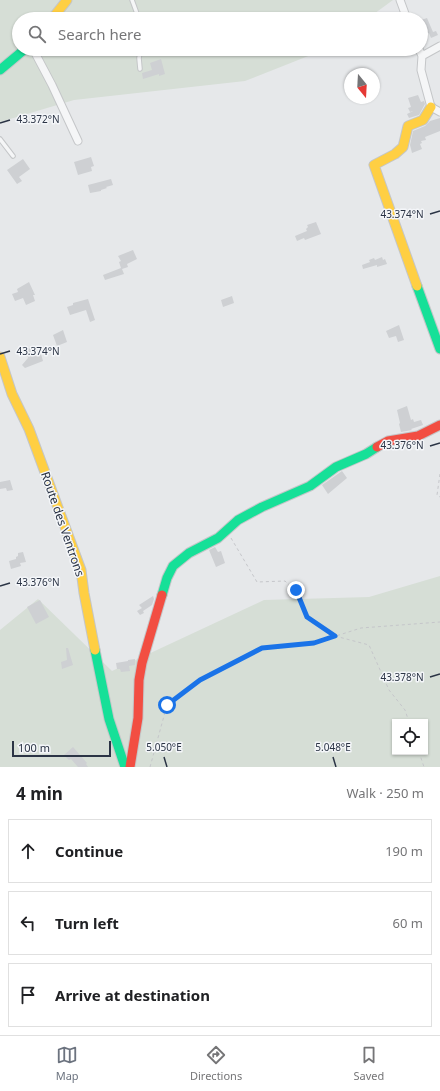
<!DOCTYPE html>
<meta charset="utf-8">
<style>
body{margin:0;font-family:"Noto Sans",sans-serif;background:#f2f2f2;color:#202124}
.controls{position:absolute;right:12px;bottom:12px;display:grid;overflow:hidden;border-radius:0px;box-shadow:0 1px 3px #0004}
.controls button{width:36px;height:36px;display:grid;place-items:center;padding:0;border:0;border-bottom:1px solid #e0e0e0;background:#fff;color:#202124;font:20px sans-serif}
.compass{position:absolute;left:344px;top:68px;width:36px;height:36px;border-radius:50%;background:#fff;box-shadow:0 1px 3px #0004;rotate:162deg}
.scale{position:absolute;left:12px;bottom:10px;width:99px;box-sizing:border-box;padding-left:4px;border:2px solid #2b3445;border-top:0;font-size:11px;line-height:14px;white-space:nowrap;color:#2b3445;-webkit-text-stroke:3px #f4f6f9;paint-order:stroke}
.stop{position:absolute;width:12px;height:12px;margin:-9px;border:3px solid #1a73e8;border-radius:50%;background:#fff}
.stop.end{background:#1a73e8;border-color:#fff;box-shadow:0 1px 4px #0008}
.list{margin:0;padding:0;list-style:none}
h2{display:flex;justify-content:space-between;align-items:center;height:52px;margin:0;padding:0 16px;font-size:17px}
h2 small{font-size:13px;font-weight:400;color:#757577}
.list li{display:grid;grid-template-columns:26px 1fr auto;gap:12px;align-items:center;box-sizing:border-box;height:64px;margin:0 8px 8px;padding:0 8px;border:1px solid #e0e0e0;border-radius:0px}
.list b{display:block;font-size:15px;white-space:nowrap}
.list em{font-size:13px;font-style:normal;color:#757577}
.icon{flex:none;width:22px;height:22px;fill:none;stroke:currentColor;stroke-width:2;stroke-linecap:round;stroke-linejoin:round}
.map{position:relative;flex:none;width:440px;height:767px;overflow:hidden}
.search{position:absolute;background:#fff;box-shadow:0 1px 3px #0004;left:12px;right:12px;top:12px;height:44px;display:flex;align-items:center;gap:10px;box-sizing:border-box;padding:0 14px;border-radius:22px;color:#757577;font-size:15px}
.sheet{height:268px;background:#fff}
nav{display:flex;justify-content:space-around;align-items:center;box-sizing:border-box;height:56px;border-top:1px solid #e0e0e0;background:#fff;font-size:11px;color:#757577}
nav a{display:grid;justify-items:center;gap:2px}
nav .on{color:#6c737f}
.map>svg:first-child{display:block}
</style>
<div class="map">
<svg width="440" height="767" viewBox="0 0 440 767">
<rect width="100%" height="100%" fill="#e6e8ea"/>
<path fill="#d6ded6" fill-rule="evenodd" d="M 0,0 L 393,0 L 367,19 L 19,19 L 19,49 L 326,49 L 245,81 L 74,100 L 0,122 Z
M 440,576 L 440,767 L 0,767 L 0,630 L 38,599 L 112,671 L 264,600 L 369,597 ZM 395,722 L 425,722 L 425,752 L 395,752 Z"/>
<path fill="#ced0d3" d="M 427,18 L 433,32 L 436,31 L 438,35 L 431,38 L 429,33 L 424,35 L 421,27 L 421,20 Z
M 161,59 L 165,74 L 159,76 L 159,74 L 143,79 L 142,73 L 152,70 L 150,63 Z
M 418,95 L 421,102 L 424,101 L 425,104 L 419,115 L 409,118 L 407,114 L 413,111 L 410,112 L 408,108 L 411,107 L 408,98 Z
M 440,118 L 440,131 L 425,137 L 426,140 L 421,141 L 422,143 L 420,144 L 422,149 L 412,153 L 410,145 L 413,131 L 425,126 L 430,121 Z
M 91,157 L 94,166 L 91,167 L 92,171 L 78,175 L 74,162 Z
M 23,159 L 30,169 L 19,177 L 22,181 L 17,184 L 7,170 Z
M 111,179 L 113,185 L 106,187 L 107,188 L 101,190 L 101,191 L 90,193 L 88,185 Z
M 316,222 L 321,234 L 305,240 L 304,238 L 297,241 L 295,236 L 307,231 L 306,229 L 308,227 L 307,225 Z
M 133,250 L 137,259 L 127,264 L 128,267 L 122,269 L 124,274 L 105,280 L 103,275 L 121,268 L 119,262 L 121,261 L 118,256 Z
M 382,257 L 383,260 L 385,259 L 387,264 L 377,267 L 377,265 L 363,269 L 362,265 L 370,262 L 369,260 L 374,258 L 375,260 Z
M 29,282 L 35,295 L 33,295 L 35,301 L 26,305 L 23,298 L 15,301 L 12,294 L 18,292 L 17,289 Z
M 232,296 L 234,303 L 223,307 L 221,300 Z
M 88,299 L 95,320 L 90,322 L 86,310 L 70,315 L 67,307 L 73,305 L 73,303 Z
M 399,325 L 404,340 L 398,342 L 396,336 L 389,338 L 386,331 Z
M 63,330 L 67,342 L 57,346 L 53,335 Z
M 33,346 L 34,349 L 36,348 L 39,355 L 41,354 L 43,361 L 25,368 L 22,365 L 28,358 L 26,349 Z
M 407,406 L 411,420 L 413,419 L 414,422 L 421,420 L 423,425 L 411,429 L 412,430 L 401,432 L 399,424 L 400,423 L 397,410 Z
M 342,471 L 347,478 L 328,494 L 322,485 Z
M 10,480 L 13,490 L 7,491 L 6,488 L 0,489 L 0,482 Z
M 215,547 L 218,552 L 221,551 L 225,563 L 216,567 L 209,550 Z
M 23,552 L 26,562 L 20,563 L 21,566 L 11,569 L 9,561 L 16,559 L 16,557 L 18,556 L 18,553 Z
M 153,596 L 154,599 L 152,605 L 143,611 L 144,613 L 140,615 L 137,611 L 142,608 L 139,605 Z
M 40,600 L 49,617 L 36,624 L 27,607 Z
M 66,648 L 68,648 L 73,665 L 62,669 L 61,662 L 67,660 Z
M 135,659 L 135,665 L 129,666 L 130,671 L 121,672 L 120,669 L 117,669 L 116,663 L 128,661 L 128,660 Z
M 73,747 L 87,763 L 86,764 L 88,767 L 78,767 L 71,759 L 69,760 L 64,755 Z"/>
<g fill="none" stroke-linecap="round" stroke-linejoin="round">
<defs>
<path id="lane" d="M 132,0 L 139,19
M 140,69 L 139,58 L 141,49
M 0,139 L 13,156"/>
<path id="street" d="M 400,0 L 407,19
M 33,49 L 52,85 L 78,141
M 419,49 L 422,56 L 421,70 L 431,107 L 440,112
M 422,56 L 440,46"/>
<path id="fast" d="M 0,70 L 25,49
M 417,286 L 440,349
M 162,595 L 167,578 L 173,566 L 189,553 L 218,538 L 238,520 L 262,507 L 310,486 L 336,467 L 366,454 L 377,447
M 95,650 L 109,719 L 125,767"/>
<path id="slow" d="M 52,19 L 67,0
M 417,286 L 374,165 L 395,154 L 403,147 L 408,126 L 423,120 L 431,107
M 0,357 L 12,394 L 29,429 L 81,570 L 84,593 L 95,650"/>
<path id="jam" d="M 377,447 L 388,441 L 418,436 L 440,425
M 130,767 L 138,718 L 139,680 L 142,663 L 162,595"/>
</defs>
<use href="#lane" stroke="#c4c6c8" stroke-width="5.5"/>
<use href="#street" stroke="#c4c6c8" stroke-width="9"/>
<use href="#fast" stroke="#c4c6c8" stroke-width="11"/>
<use href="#slow" stroke="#c4c6c8" stroke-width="11"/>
<use href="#jam" stroke="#c4c6c8" stroke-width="11"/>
<path stroke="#c5c6ca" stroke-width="1" stroke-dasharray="3 3" stroke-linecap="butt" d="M 440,474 L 437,495 L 440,497
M 231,538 L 257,582 L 285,581 L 295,590 L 307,617 L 335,636 L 369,645 L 389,690 L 405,710 L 409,722
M 419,752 L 424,767
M 150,767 L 167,705 L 200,680 L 262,648 L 314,643 L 361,628 L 440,622"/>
<use href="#lane" stroke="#f5f6f7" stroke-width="3.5"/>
<use href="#street" stroke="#f5f6f7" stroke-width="7"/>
<use href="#fast" stroke="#16e098" stroke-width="9"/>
<use href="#slow" stroke="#ffcf43" stroke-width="9"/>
<use href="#jam" stroke="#f24e42" stroke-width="9"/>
</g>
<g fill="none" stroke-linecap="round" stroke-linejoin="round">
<path stroke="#1a73e8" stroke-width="5" d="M 167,705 L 200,680 L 262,648 L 314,643 L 335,636 L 307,617 L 296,590"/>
</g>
<path fill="none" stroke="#2b3445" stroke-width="1.5" d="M 0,123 L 10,120M 430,214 L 440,211M 0,354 L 10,351M 430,446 L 440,443M 0,586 L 10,583M 430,677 L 440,674M 164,757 L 167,767M 333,757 L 336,767"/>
<g text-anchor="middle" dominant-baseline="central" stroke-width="3" stroke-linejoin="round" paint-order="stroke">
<g font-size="12" fill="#2b3445" stroke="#f4f6f9">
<text transform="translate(63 524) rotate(71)">Route des Ventrons</text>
</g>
</g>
<g font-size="10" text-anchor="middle" fill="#2b3445" stroke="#f4f6f9" stroke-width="3" stroke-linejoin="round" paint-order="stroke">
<text x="38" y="123">43.372°N</text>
<text x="402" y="218">43.374°N</text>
<text x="38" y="355">43.374°N</text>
<text x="402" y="449">43.376°N</text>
<text x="38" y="586">43.376°N</text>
<text x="402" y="681">43.378°N</text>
<text x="164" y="751">5.050°E</text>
<text x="333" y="751">5.048°E</text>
</g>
</svg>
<div class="controls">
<button><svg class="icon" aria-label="locate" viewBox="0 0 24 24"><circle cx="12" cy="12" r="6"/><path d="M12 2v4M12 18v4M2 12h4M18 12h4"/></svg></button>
</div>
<svg class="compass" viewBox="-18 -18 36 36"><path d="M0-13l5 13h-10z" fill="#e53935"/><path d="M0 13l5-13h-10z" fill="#757577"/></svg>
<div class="scale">100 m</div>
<div class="stop" style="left:167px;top:705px"></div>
<div class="stop end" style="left:296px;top:590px"></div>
<div class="search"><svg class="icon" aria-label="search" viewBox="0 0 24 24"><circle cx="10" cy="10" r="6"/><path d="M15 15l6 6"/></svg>Search here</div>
</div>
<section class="sheet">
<h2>4 min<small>Walk · 250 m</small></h2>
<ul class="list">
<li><svg class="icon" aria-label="ahead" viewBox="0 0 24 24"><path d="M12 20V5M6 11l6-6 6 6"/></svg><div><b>Continue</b></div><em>190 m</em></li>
<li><svg class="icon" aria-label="left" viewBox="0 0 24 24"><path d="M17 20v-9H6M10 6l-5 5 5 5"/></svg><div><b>Turn left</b></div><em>60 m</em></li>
<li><svg class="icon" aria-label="arrive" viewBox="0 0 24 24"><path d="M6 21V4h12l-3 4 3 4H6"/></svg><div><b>Arrive at destination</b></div></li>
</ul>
</section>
<nav>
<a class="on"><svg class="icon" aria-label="map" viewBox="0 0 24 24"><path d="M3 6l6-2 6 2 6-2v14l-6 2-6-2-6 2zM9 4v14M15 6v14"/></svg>Map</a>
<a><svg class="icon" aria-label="directions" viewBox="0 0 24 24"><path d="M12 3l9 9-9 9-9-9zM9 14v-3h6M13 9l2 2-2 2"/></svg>Directions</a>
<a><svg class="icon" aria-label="saved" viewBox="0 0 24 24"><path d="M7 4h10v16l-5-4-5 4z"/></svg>Saved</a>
</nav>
